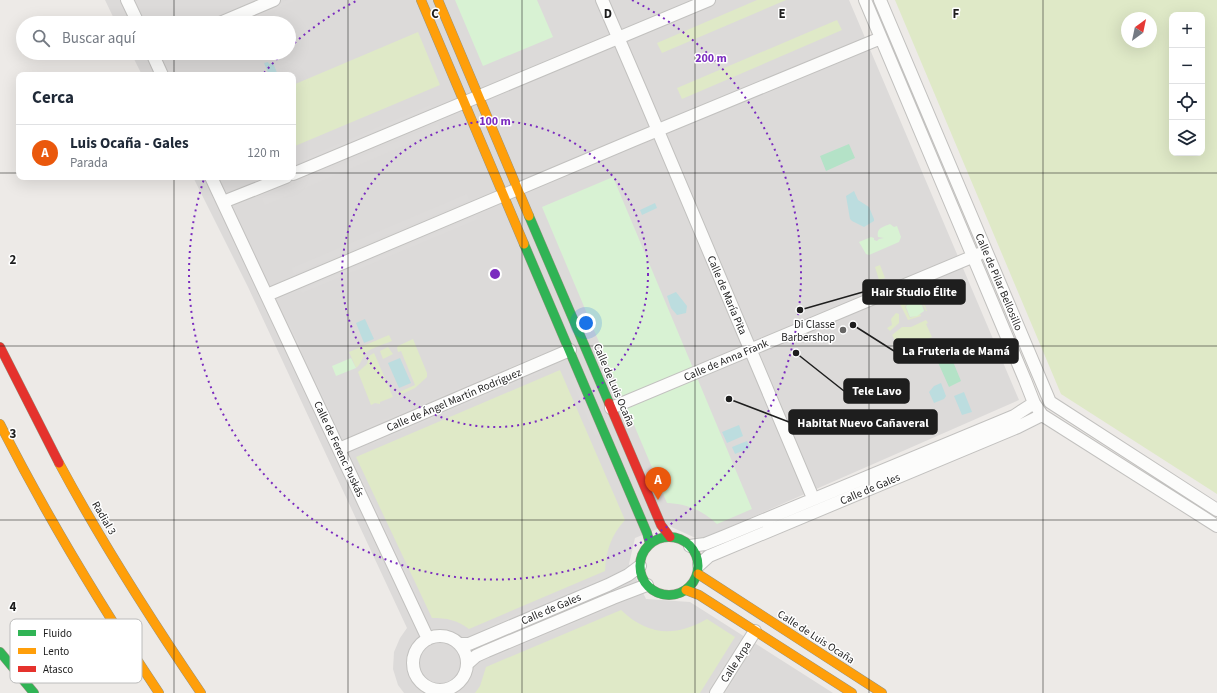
<!DOCTYPE html>
<html lang="es">
<meta charset="utf-8">
<style>
body{margin:0;font-family:"Source Sans 3",sans-serif;background:#f2f2f3;color:#1f2937}
.controls{position:absolute;right:12px;top:12px;display:grid;overflow:hidden;border-radius:8px;box-shadow:0 4px 16px #0002}
.controls button{width:36px;height:36px;display:grid;place-items:center;padding:0;border:0;border-bottom:1px solid #e0e1e3;background:#fff;color:#1f2937;font:20px sans-serif}
.compass{position:absolute;left:1121px;top:12px;width:36px;height:36px;border-radius:50%;background:#fff;box-shadow:0 4px 16px #0002;rotate:33deg}
.you{position:absolute;left:586px;top:323px;width:14px;height:14px;margin:-10px;border:3px solid #fff;border-radius:50%;background:#1a73e8;box-shadow:0 0 0 6px #1a73e833}
.badge{display:grid;place-items:center;width:26px;height:26px;border-radius:50%;background:#ea580c;color:#fff;font-size:13px;font-weight:700}
.pin{position:absolute;translate:-50% -33px;filter:drop-shadow(0 1px 2px #0008)}
.pin::after{content:'';position:absolute;top:21px;width:14px;height:12px;background:inherit;clip-path:polygon(0 0,100% 0,50% 100%)}
.list{margin:0;padding:0;list-style:none}
h2{display:flex;justify-content:space-between;align-items:center;height:52px;margin:0;padding:0 16px;font-size:17px}
h2 small{font-size:13px;font-weight:400;color:#747a83}
.list li{display:grid;grid-template-columns:26px 1fr auto;gap:12px;align-items:center;box-sizing:border-box;height:56px;padding:0 16px;border-top:1px solid #e0e1e3}
.list b{display:block;font-size:15px;white-space:nowrap}
.list p{margin:0;font-size:13px;white-space:nowrap;color:#747a83}
.list em{font-size:13px;font-style:normal;color:#747a83}
.icon{flex:none;width:22px;height:22px;fill:none;stroke:currentColor;stroke-width:2;stroke-linecap:round;stroke-linejoin:round}
.map{position:relative;flex:none;width:1217px;height:693px;overflow:hidden}
.search{position:absolute;background:#fff;box-shadow:0 4px 16px #0002;left:16px;top:16px;width:280px;height:44px;display:flex;align-items:center;gap:10px;box-sizing:border-box;padding:0 14px;border-radius:22px;color:#747a83;font-size:15px}
.panel{position:absolute;background:#fff;box-shadow:0 4px 16px #0002;left:16px;top:72px;width:280px;height:108px;border-radius:8px}
.map>svg:first-child{display:block}
</style>
<div class="map">
<svg width="1217" height="693" viewBox="0 0 1217 693">
<rect width="100%" height="100%" fill="#edeae7"/>
<path fill="#dcdad9" d="M 105,0 L 849,0 L 1019,400 L 700,540 L 667,525 L 635,538 L 629,564 L 646,599 L 690,602 L 833,693 L 404,693 L 398,685 L 393,669 L 394,652 L 400,638 L 407,628 L 248,287 L 193,177 L 293,177 L 293,75 L 142,75 L 131,53 L 289,53 L 289,23 L 116,23 Z"/>
<path fill="#dfe9c7" fill-rule="evenodd" d="M 757,0 L 786,0 L 662,53 L 657,43 Z
M 895,0 L 1217,0 L 1217,494 L 1061,394 ZM 1172,15 L 1202,15 L 1202,153 L 1172,153 ZM 1127,18 L 1151,18 L 1151,42 L 1127,42 Z
M 837,20 L 842,30 L 682,99 L 677,88 Z
M 418,32 L 440,85 L 295,146 L 293,141 L 293,85 Z
M 880,265 L 885,278 L 879,280 L 875,267 Z
M 920,294 L 927,311 L 926,311 L 923,305 L 916,299 L 906,305 L 905,307 L 910,318 L 920,314 L 921,316 L 908,320 L 899,302 Z
M 896,313 L 899,314 L 899,323 L 890,331 L 887,328 L 892,325 L 891,319 Z
M 926,320 L 928,323 L 926,324 L 932,337 L 900,350 L 892,335 L 902,327 L 911,327 Z
M 389,335 L 392,341 C 385,344 368,349 365,354 C 361,360 361,364 356,368 L 349,352 Z
M 413,339 L 427,373 L 427,377 L 415,388 L 398,396 L 397,393 L 415,385 L 401,351 L 398,352 L 397,348 L 398,346 Z
M 388,347 L 393,354 L 383,359 L 380,351 Z
M 374,353 L 393,397 L 380,402 L 380,404 L 375,403 L 371,405 L 358,372 L 367,364 L 369,356 Z
M 560,370 L 625,520 C 611,535 606,551 605,571 L 469,629 C 457,620 447,618 432,618 L 356,457 Z
M 621,610 C 648,636 676,637 707,619 L 735,637 L 700,693 L 475,693 L 480,686 L 486,667 Z"/>
<path fill="#d8f2d3" d="M 455,0 L 537,0 L 553,37 L 483,66 Z
M 613,177 L 752,509 L 717,524 C 702,510 687,504 667,503 L 542,207 Z
M 890,224 L 894,227 L 897,226 L 901,237 L 899,242 L 869,255 L 866,254 L 859,242 L 871,237 L 874,238 L 874,240 L 877,241 L 879,239 L 884,238 L 878,237 C 876,228 883,227 890,224 Z
M 916,300 L 922,305 L 924,311 L 917,316 L 910,317 L 906,307 L 907,305 Z
M 351,358 L 356,368 L 336,376 L 332,366 Z"/>
<path fill="#b4e2c7" d="M 849,144 L 855,158 L 826,171 L 820,156 Z
M 949,352 L 961,381 L 949,387 L 936,358 Z"/>
<path fill="#dddbda" d="M 288,0 L 296,0 L 242,23 L 234,23 Z
M 430,105 L 431,108 L 304,162 L 303,159 Z
M 438,124 L 440,130 L 265,205 L 262,198 Z
M 467,194 L 469,200 L 294,274 L 292,268 Z
M 476,216 L 478,219 L 302,293 L 301,290 Z
M 290,325 L 302,350 L 299,351 L 287,326 Z
M 536,356 L 537,359 L 368,430 L 366,427 Z
M 541,369 L 543,372 L 373,444 L 371,441 Z
M 575,378 L 599,434 L 595,436 L 571,379 Z
M 317,383 L 333,416 L 330,417 L 314,384 Z
M 358,470 L 422,605 L 419,607 L 355,471 Z
M 598,579 L 600,583 L 487,630 L 485,627 Z
M 609,605 L 610,609 L 497,656 L 496,653 Z
M 730,654 L 733,656 L 709,693 L 705,693 Z
M 742,662 L 745,663 L 726,693 L 722,693 Z"/>
<path fill="#bcdddf" d="M 268,62 L 269,64 L 273,63 L 278,75 L 269,75 L 264,63 Z
M 854,191 L 858,200 L 869,207 L 874,219 L 874,221 L 864,227 L 852,221 L 850,219 L 846,196 Z
M 655,203 L 657,208 L 642,215 L 640,210 Z
M 676,292 L 687,306 L 686,313 L 677,315 L 671,308 L 667,296 Z
M 365,319 L 374,339 L 364,343 L 356,323 Z
M 927,346 L 931,354 L 909,364 L 905,355 Z
M 400,358 L 411,383 L 399,388 L 388,363 Z
M 941,383 L 946,396 L 944,399 L 934,403 L 929,392 L 934,386 Z
M 964,392 L 972,412 L 962,415 L 954,396 Z
M 739,425 L 743,436 L 727,443 L 722,432 Z
M 747,441 L 750,448 L 735,454 L 732,447 Z"/>
<g fill="none" stroke-linecap="round" stroke-linejoin="round">
<defs>
<path id="street" d="M 127,0 L 138,23
M 602,0 L 642,93 L 813,498
M 865,0 L 1025,380 L 1034,403 L 1042,415 L 1217,526
M 880,0 L 1050,402 L 1217,510
M 220,23 L 274,0
M 152,53 L 162,75
M 293,174 L 709,0
M 211,177 L 428,639
M 223,202 L 286,177
M 267,295 L 634,140 L 881,38
M 611,408 L 979,254
M 339,449 L 570,350
M 690,546 L 705,544 L 725,536 L 1014,416 L 1034,403
M 699,565 L 709,556 L 1018,427 L 1042,415
M413 663a27 27 0 1 1 54 0a27 27 0 1 1-54 0Z
M 459,644 L 469,644 L 608,585 L 628,575 L 640,566
M 467,664 L 476,656 L 487,651 L 613,598 L 647,585
M 716,693 L 755,631"/>
<path id="fast" d="M 529,216 L 609,403
M 524,244 L 647,533 L 650,544
M640 566a29 29 0 1 1 58 0a29 29 0 1 1-58 0Z
M 0,652 L 34,693"/>
<path id="slow" d="M 421,0 L 524,244
M 438,0 L 529,216
M 0,424 C 47,517 101,606 159,693
M 59,463 C 102,543 150,618 201,693
M 698,574 L 882,693
M 686,590 L 699,595 L 852,693"/>
<path id="jam" d="M 0,347 L 59,463
M 609,403 L 661,525 L 670,537"/>
</defs>
<use href="#street" stroke="#c2c1bf" stroke-width="14"/>
<use href="#fast" stroke="#979480" stroke-width="10"/>
<use href="#slow" stroke="#979480" stroke-width="10"/>
<use href="#jam" stroke="#979480" stroke-width="10"/>
<use href="#street" stroke="#fcfcfb" stroke-width="12"/>
<use href="#fast" stroke="#30b455" stroke-width="9"/>
<use href="#slow" stroke="#ff9f0a" stroke-width="9"/>
<use href="#jam" stroke="#e5322d" stroke-width="9"/>
</g>
<path fill="none" stroke="#1e1e1e" stroke-width="1" stroke-opacity="0.55" d="M 174,0 L 174,23M 348,0 L 348,693M 522,0 L 522,693M 695,0 L 695,693M 869,0 L 869,693M 1043,0 L 1043,693M 174,53 L 174,75M 0,173 L 19,173M 293,173 L 1217,173M 174,177 L 174,693M 0,346 L 1217,346M 0,520 L 1217,520"/>
<g fill="none" stroke="#7b2cbf" stroke-width="2" stroke-dasharray="2 4">
<circle cx="495" cy="274" r="153"/>
<path d="M264 73A306 306 0 0 1 282 54M290 47A306 306 0 0 1 358 0M632 0A306 306 0 1 1 204 179"/>
</g>
<circle fill="#666564" stroke="#fff" stroke-width="1.5" cx="843" cy="330" r="4"/>
<g text-anchor="middle" dominant-baseline="central" stroke-width="3" stroke-linejoin="round" paint-order="stroke">
<g font-size="11" fill="#1e1e1e" stroke="#fff">
<text transform="translate(999 282) rotate(67)">Calle de Pilar Bellosillo</text>
<text transform="translate(727 295) rotate(67)">Calle de María Pita</text>
<text transform="translate(726 360) rotate(-23)">Calle de Anna Frank</text>
<text transform="translate(614 385) rotate(67)">Calle de Luis Ocaña</text>
<text transform="translate(454 400) rotate(-23)">Calle de Ángel Martín Rodríguez</text>
<text transform="translate(339 449) rotate(65)">Calle de Ferenc Puskás</text>
<text transform="translate(870 489) rotate(-23)">Calle de Gales</text>
<text transform="translate(104 518) rotate(60)">Radial 3</text>
<text transform="translate(551 609) rotate(-23)">Calle de Gales</text>
<text transform="translate(816 637) rotate(33)">Calle de Luis Ocaña</text>
<text transform="translate(736 662) rotate(-57)">Calle Arpa</text>
</g>
<g font-size="11" fill="#1e1e1e" stroke="#fff" text-anchor="end">
<text x="835" y="324">Di Classe<tspan x="835" dy="13">Barbershop</tspan></text>
</g>
</g>
<rect x="10" y="619" width="132" height="64" rx="6" fill="#fff" stroke="#bcbcbc" stroke-width="1"/>
<rect x="18" y="630" width="18" height="6" fill="#30b455"/>
<rect x="18" y="648" width="18" height="6" fill="#ff9f0a"/>
<rect x="18" y="666" width="18" height="6" fill="#e5322d"/>
<g font-size="11" fill="#1e1e1e">
<text x="43" y="637">Fluido</text>
<text x="43" y="655">Lento</text>
<text x="43" y="673">Atasco</text>
</g>
<g font-size="13" text-anchor="middle" font-weight="bold" fill="#1e1e1e" stroke="#fff" stroke-width="3" stroke-linejoin="round" paint-order="stroke">
<text x="435" y="18">C</text>
<text x="608" y="18">D</text>
<text x="782" y="18">E</text>
<text x="956" y="18">F</text>
<text x="13" y="264">2</text>
<text x="13" y="438">3</text>
<text x="13" y="611">4</text>
</g>
<circle cx="495" cy="274" r="6" fill="#7b2cbf" stroke="#fff" stroke-width="2"/>
<g font-size="12" text-anchor="middle" font-weight="bold" fill="#7b2cbf" stroke="#fff" stroke-width="3" stroke-linejoin="round" paint-order="stroke">
<text x="711" y="62">200 m</text>
<text x="495" y="125">100 m</text>
</g>
<path fill="none" stroke="#1e1e1e" stroke-width="1.5" d="M800 310L863 292M853 325L894 351M796 353L844 391M729 399L789 422"/>
<g fill="#1e1e1e" stroke="#fff" stroke-width="1.5">
<circle cx="800" cy="310" r="4"/>
<circle cx="853" cy="325" r="4"/>
<circle cx="796" cy="353" r="4"/>
<circle cx="729" cy="399" r="4"/>
</g>
<g fill="#1e1e1e" stroke="#1e1e1e" stroke-width="1.5">
<rect x="863" y="280" width="102" height="24" rx="4"/>
<rect x="894" y="339" width="124" height="24" rx="4"/>
<rect x="844" y="379" width="65" height="24" rx="4"/>
<rect x="789" y="410" width="148" height="24" rx="4"/>
</g>
<g font-size="12" text-anchor="middle" font-weight="bold" fill="#fff">
<text x="914" y="296">Hair Studio Élite</text>
<text x="956" y="355">La Fruteria de Mamá</text>
<text x="877" y="395">Tele Lavo</text>
<text x="863" y="427">Habitat Nuevo Cañaveral</text>
</g>
</svg>
<div class="controls">
<button>+</button>
<button>−</button>
<button><svg class="icon" aria-label="locate" viewBox="0 0 24 24"><circle cx="12" cy="12" r="6"/><path d="M12 2v4M12 18v4M2 12h4M18 12h4"/></svg></button>
<button><svg class="icon" aria-label="layers" viewBox="0 0 24 24"><path d="M12 4l9 5-9 5-9-5zM3 14l9 5 9-5"/></svg></button>
</div>
<svg class="compass" viewBox="-18 -18 36 36"><path d="M0-13l5 13h-10z" fill="#e53935"/><path d="M0 13l5-13h-10z" fill="#747a83"/></svg>
<div class="you"></div>
<div class="pin badge" style="left:658px;top:500px">A</div>
<div class="search"><svg class="icon" aria-label="search" viewBox="0 0 24 24"><circle cx="10" cy="10" r="6"/><path d="M15 15l6 6"/></svg>Buscar aquí</div>
<section class="panel">
<h2>Cerca<small></small></h2>
<ul class="list">
<li><span class="badge">A</span><div><b>Luis Ocaña - Gales</b><p>Parada</p></div><em>120 m</em></li>
</ul>
</section>
</div>
